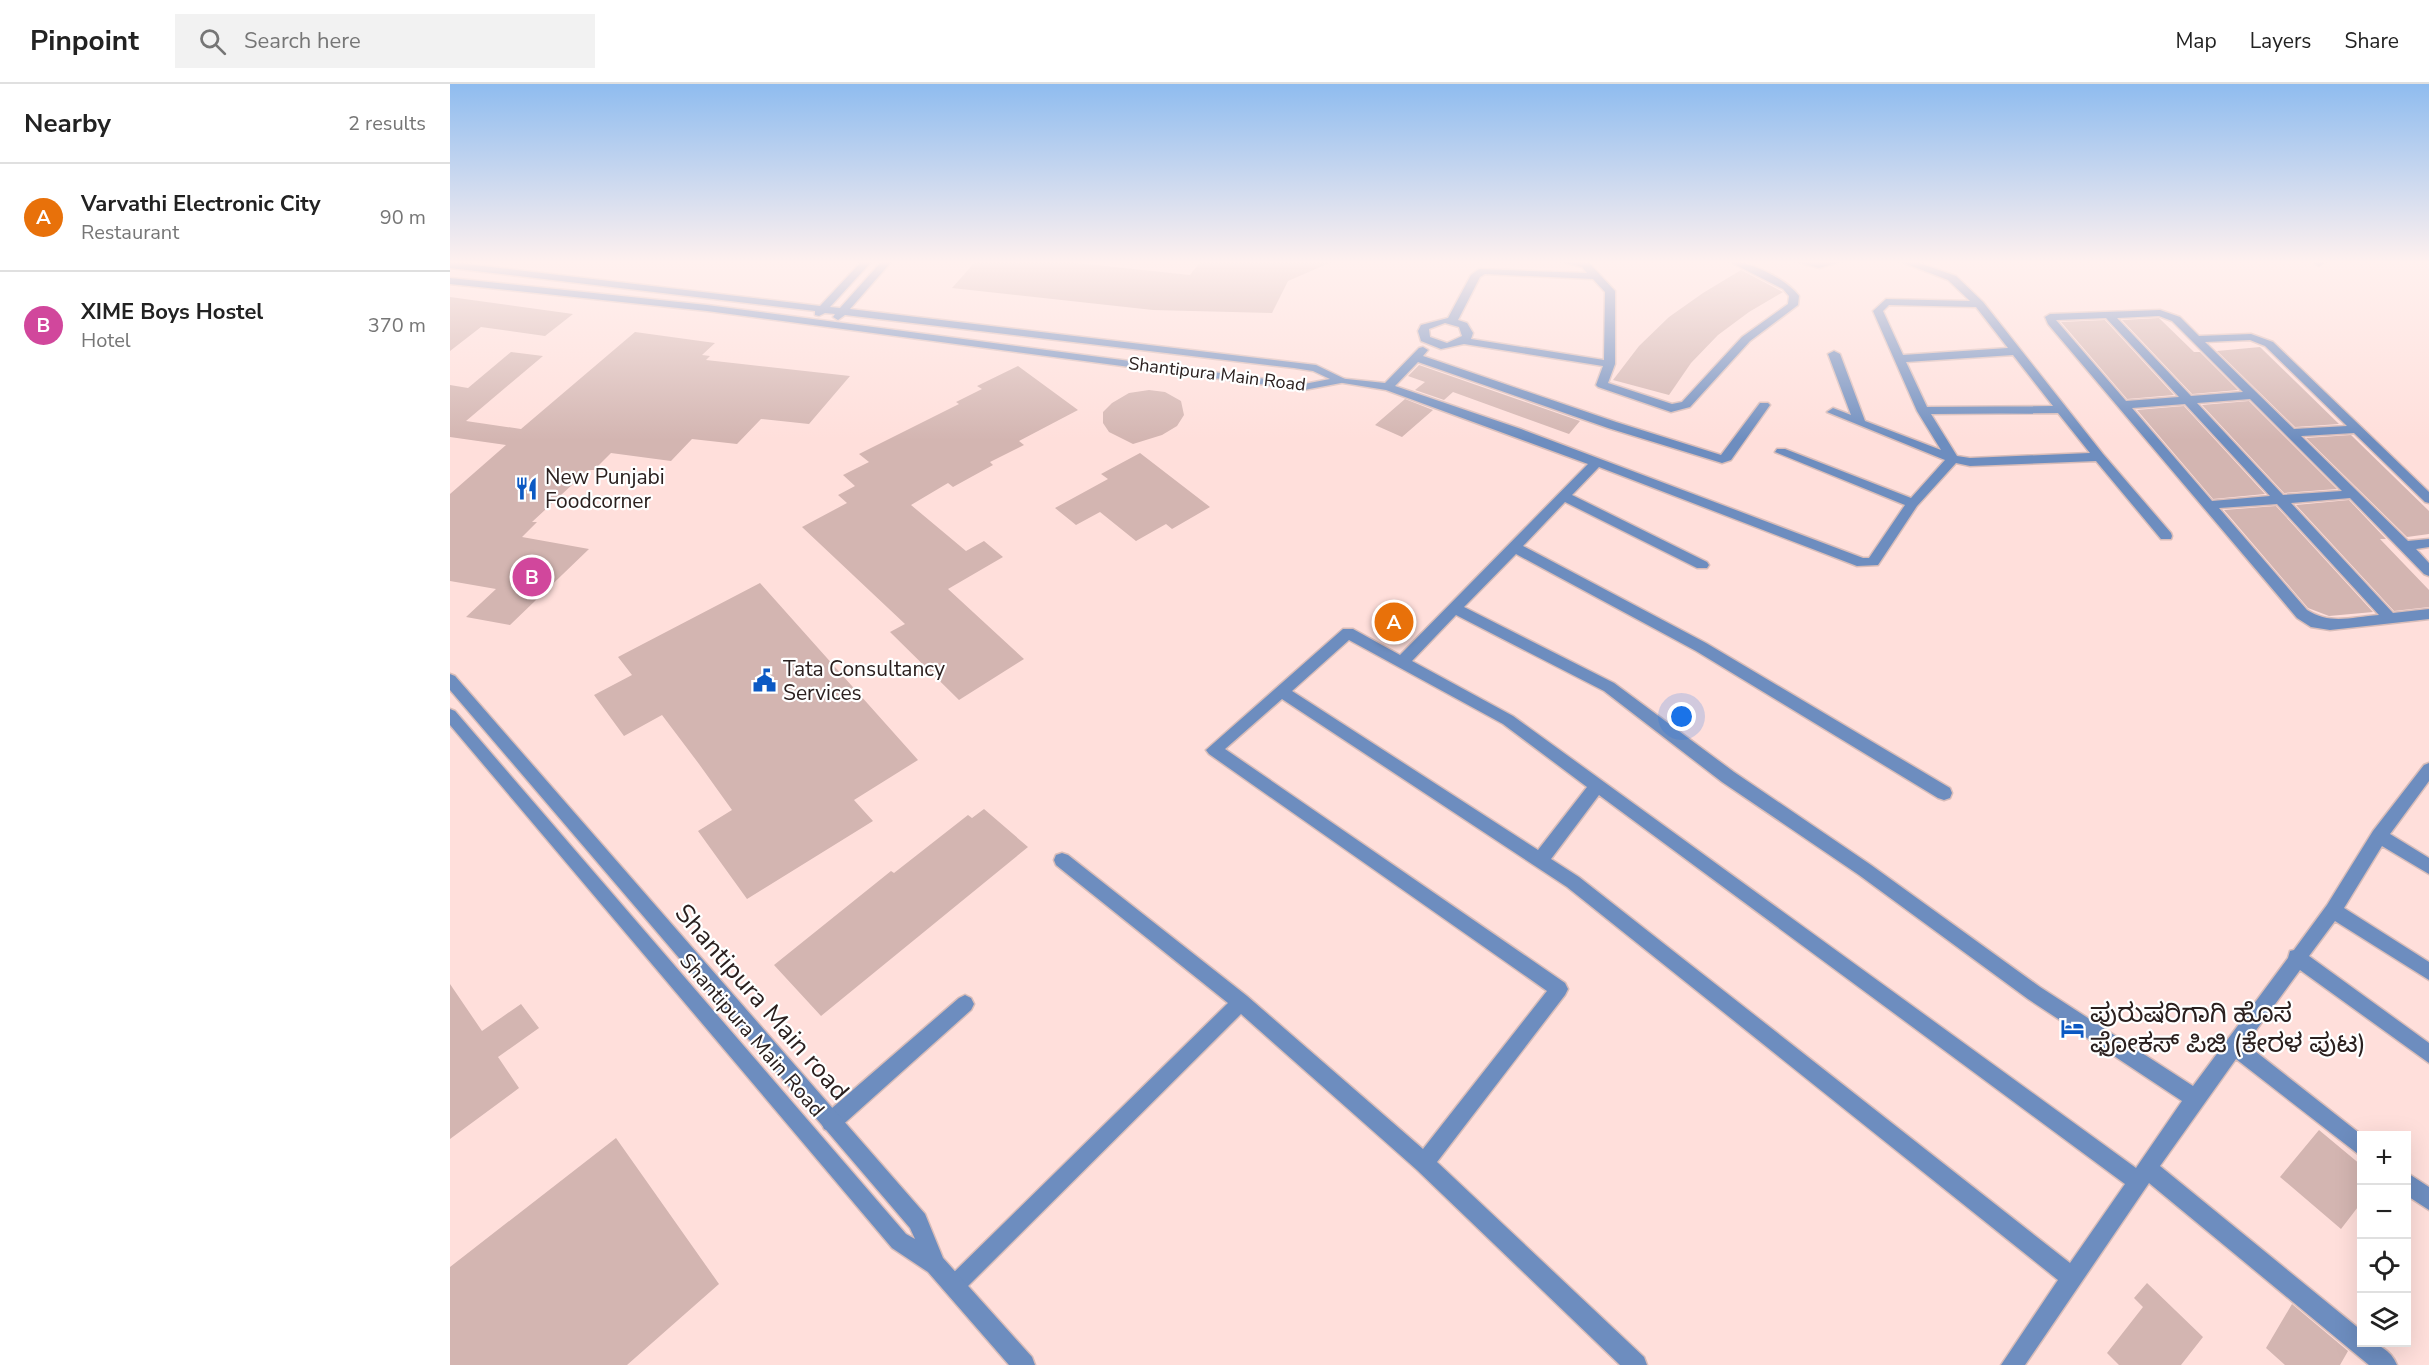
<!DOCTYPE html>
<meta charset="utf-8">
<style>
body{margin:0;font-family:"Nunito Sans","Noto Sans Kannada",sans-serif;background:#f2f2f2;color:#222}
.controls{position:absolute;right:18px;bottom:18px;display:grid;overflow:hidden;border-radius:0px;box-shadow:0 6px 24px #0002}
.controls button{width:54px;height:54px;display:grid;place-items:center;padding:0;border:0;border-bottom:2px solid #e0e0e0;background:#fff;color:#222;font:30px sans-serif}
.you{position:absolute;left:1232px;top:633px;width:21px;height:21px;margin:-15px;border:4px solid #fff;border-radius:50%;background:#1a73e8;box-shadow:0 0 0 9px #1a73e833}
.badge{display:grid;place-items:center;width:39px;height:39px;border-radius:50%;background:#7c3aed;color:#fff;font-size:20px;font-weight:700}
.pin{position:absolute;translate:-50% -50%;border:3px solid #fff;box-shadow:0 2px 6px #0006}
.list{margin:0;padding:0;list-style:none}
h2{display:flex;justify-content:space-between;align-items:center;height:78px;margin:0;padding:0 24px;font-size:26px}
h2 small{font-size:20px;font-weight:400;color:#767676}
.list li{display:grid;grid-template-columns:39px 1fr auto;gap:18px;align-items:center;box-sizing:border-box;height:108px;padding:0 24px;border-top:2px solid #e0e0e0}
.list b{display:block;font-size:22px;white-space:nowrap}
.list p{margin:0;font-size:20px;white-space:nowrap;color:#767676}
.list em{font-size:20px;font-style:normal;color:#767676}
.icon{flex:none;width:33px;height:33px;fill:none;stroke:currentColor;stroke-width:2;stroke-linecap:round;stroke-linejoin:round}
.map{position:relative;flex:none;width:1979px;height:1281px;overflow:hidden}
header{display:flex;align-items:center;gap:36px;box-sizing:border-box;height:84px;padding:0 30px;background:#fff;border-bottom:2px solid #e0e0e0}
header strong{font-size:28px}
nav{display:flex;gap:33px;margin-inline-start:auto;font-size:21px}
.search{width:420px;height:54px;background:#f2f2f2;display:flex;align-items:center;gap:15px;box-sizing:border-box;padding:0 21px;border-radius:0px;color:#767676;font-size:22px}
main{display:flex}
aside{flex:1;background:#fff}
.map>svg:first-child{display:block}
</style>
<header>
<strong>Pinpoint</strong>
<div class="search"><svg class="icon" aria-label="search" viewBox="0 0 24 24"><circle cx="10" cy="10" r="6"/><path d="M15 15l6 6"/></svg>Search here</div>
<nav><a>Map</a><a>Layers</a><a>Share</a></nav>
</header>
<main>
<aside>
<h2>Nearby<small>2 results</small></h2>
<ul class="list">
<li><span class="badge" style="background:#e8710a">A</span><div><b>Varvathi Electronic City</b><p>Restaurant</p></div><em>90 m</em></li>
<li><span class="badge" style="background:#d1479c">B</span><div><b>XIME Boys Hostel</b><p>Hotel</p></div><em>370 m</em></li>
</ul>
</aside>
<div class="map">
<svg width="1979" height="1281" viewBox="0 0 1979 1281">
<rect width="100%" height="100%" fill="#ffdfdb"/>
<path fill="#d3b5b1" d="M 526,177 L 608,177 L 740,191 L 751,177 L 884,177 L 838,197 L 822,229 L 703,226 L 502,204 Z
M 1291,186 L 1333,208 L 1299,228 L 1268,251 L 1241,279 L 1219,311 L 1163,296 L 1189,262 L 1219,233 L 1253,209 Z
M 0,213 L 123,230 L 95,252 L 31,243 L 0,267 Z
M 1709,234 L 1744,268 L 1750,268 L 1788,306 L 1742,310 L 1672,236 Z
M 1655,236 L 1724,311 L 1677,315 L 1611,238 Z
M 185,248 L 265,259 L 252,271 L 260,272 L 256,276 L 400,292 L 359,340 L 311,335 L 287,360 L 242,355 L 221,377 L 161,369 L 144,386 L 138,386 L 82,438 L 87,438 L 72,453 L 139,465 L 60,541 L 16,533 L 46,505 L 0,497 L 0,410 L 56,361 L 0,353 L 0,301 L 18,304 L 61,268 L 93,272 L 16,337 L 71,345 Z
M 1810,263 L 1889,340 L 1845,343 L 1767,267 Z
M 969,281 L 1130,337 L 1119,350 L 1003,308 L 994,316 L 965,306 L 975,298 L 958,292 Z
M 568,282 L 628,326 L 569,357 L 574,361 L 540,378 L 543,381 L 503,403 L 498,399 L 461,421 L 516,467 L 534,457 L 553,473 L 498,505 L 574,575 L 509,616 L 440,548 L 455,540 L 352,443 L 397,419 L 388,411 L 405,402 L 393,391 L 419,378 L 409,370 L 509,320 L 506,318 L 532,305 L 527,302 Z
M 699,306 L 715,308 L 731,317 L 734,331 L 727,342 L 712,351 L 683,360 L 659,348 L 653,339 L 653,328 L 662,319 L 679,309 Z
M 955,315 L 983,326 L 952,353 L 925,341 Z
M 1799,317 L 1887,405 L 1834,409 L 1752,321 Z
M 1734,322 L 1815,410 L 1763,415 L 1687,326 Z
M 1901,351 L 1979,427 L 1979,450 L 1957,453 L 1856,354 Z
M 690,369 L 760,423 L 722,445 L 716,440 L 686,457 L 650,428 L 626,441 L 605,424 L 658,395 L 651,390 Z
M 1899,416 L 1936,455 L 1930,455 L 1979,506 L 1979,523 L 1944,527 L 1846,421 Z
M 1826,422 L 1923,528 L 1879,532 L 1858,524 L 1774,426 Z
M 310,499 L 468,676 L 404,716 L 423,737 L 297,815 L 248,747 L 282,726 L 249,680 L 212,631 L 174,652 L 144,611 L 182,591 L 168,573 Z
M 534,725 L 578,763 L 371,932 L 324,881 L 441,787 L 444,789 L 518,731 L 522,734 Z
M 0,900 L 32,947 L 71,920 L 89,944 L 48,973 L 69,1004 L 0,1055 Z
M 1869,1046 L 1911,1081 L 1911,1119 L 1891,1145 L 1830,1093 Z
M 166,1054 L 269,1200 L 177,1281 L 0,1281 L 0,1183 Z
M 1697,1199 L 1753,1253 L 1731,1281 L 1669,1281 L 1657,1269 L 1693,1223 L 1684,1214 Z
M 1842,1220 L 1898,1267 L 1890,1281 L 1835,1281 L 1816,1264 Z"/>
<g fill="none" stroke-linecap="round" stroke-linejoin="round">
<defs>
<path id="minor" d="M 1110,177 L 1139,179 L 1165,207 L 1165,280 L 1158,299 L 1222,320 L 1232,318 L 1292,253 L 1338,220 L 1339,212 L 1333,205 L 1278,177 C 1299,177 1337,195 1349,212 L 1348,221 L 1300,257 L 1240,323 L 1221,328 L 1148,303 L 1146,301 L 1153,282 L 1014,260 L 991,265 L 971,257 L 968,247 L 971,241 L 998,234 L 1021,191 L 1029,185 L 1137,189 L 1132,183 ZM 1035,190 L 1143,195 L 1155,208 L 1154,276 L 1021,255 L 1023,249 L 1017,239 L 1008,236 L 1030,193 ZM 995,239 L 1009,243 L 1012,252 L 997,259 L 980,253 L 979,245 Z
M 1344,177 L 1392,177 L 1369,184 Z
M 1449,177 L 1463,177 L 1506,192 L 1533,218 L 1653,370 L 1721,449 L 1722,452 L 1721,455 L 1711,455 L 1646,377 L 1520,382 L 1506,379 L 1467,422 L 1428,481 L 1407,482 L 1149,383 L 1122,411 L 1257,478 L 1259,481 L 1257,484 L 1247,484 L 1115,418 L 1073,462 L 1256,559 L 1500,704 L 1502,709 L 1500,714 L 1494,716 L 1488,714 L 1246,567 L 1066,470 L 1014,523 L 1164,599 L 1284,688 L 1421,781 L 1590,903 L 1743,1002 L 1838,874 L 1840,867 L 1844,866 L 1877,821 L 1923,747 L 1974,681 L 1979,679 L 1979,697 L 1940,750 L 1979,774 L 1979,790 L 1932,762 L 1894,824 L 1979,878 L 1979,896 L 1885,837 L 1859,872 L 1979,959 L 1979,979 L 1850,886 L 1796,960 L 1913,1052 L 1912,1073 L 1786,975 L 1710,1082 L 1912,1247 L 1912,1258 C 1927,1258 1941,1266 1947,1281 L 1919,1281 L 1699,1099 L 1575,1281 L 1551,1281 L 1608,1196 L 1117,803 L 832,615 L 775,665 L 1115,899 L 1118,905 L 1115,911 L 987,1078 L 1194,1273 L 1197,1281 L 1170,1281 L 967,1086 L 791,930 L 511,1209 L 504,1213 L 497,1209 L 493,1202 L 497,1195 L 778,919 L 606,781 L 604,776 L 606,771 L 612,769 L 618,771 L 797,912 L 973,1065 L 1097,907 L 759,670 L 756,666 L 893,545 L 903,545 L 950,571 L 1138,380 L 936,306 L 887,298 L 887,294 L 935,299 L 969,264 L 973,263 L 978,266 L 973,272 L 1166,338 L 1271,371 L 1310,319 L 1318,319 L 1320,321 L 1281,376 L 1272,379 L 1158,344 L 968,278 L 945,302 L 1071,345 L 1413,474 L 1419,474 L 1455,421 L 1325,368 L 1327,365 L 1335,365 L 1461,414 L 1495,376 L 1377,328 L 1383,324 L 1401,331 L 1378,270 L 1384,267 L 1390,270 L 1415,337 L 1491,366 L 1467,327 L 1423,227 L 1436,215 L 1520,217 L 1498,196 ZM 1439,221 L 1526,223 L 1558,264 L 1453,271 L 1433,227 ZM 1563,271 L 1603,322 L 1477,323 L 1456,278 ZM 1608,329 L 1640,369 L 1520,374 L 1507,372 L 1481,330 ZM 1006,531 L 1154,607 L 1272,698 L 1409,791 L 1578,915 L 1732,1017 L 1686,1084 L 1063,632 L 962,577 ZM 899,556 L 1053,640 L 1137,703 L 1088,766 L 842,607 ZM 1149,711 L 1675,1100 L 1620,1179 L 1129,793 L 1101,775 Z
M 1866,177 L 1876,177 L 1869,182 L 1864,179 Z
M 1710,226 L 1730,233 L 1749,252 L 1801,250 L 1823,258 L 1979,408 L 1979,419 L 1975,418 L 1904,349 L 1851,352 L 1958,457 L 1979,455 L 1979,463 L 1966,465 L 1979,479 L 1979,492 L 1974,490 L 1900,414 L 1841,419 L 1943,529 L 1979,525 L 1979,535 L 1880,546 L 1861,543 L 1847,534 L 1598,240 L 1595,233 L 1600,230 ZM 1709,232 L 1722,237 L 1793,308 L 1741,312 L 1667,234 ZM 1656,234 L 1729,313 L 1676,317 L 1606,236 ZM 1800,256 L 1815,262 L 1897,342 L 1844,345 L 1755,258 ZM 1800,315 L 1892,407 L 1833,411 L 1747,319 ZM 1735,320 L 1820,412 L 1762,417 L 1682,324 ZM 1827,420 L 1929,531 C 1902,533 1880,541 1857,526 L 1769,424 Z
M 515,911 L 521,914 L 524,920 L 521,926 L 388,1045 L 381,1048 L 374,1045 L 371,1038 L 374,1031 L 509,914 Z
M 1956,1088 L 1979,1103 L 1979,1126 L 1956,1111 Z"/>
<path id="tertiary" d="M 412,177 L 422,177 L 380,223 L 390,224 L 432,177 L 442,177 L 400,225 L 866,281 L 897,296 L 891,299 L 854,306 L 257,227 L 0,200 L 0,194 L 257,221 L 854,300 L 880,295 L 863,287 L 844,284 L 395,231 L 388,236 L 383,233 L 385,230 L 375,229 L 369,232 L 365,231 L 365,227 L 0,184 L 0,178 L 370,222 Z
M 0,590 L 5,592 L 475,1130 L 493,1174 L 582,1273 L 585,1281 L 559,1281 L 478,1188 L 442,1164 L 0,641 L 0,625 L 5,627 L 456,1150 L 465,1155 L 460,1144 L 0,606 Z"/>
</defs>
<use href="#minor" stroke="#d9bdb9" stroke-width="3"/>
<use href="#tertiary" stroke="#d9bdb9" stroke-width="3"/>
<use href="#minor" fill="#6d8dbf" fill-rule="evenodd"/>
<use href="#tertiary" fill="#6d8dbf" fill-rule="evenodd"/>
</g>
<linearGradient id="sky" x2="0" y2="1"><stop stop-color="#8fbcef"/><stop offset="0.5" stop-color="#fff1ef"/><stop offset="1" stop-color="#fff1ef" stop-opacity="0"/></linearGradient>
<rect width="1979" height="356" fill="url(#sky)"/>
<defs>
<symbol id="restaurant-bare" viewBox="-9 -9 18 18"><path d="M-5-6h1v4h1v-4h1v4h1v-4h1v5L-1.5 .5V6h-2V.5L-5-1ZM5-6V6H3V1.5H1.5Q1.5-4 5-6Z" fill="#0c59c3" stroke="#fff" stroke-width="2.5" paint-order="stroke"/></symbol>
<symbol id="civic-bare" viewBox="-9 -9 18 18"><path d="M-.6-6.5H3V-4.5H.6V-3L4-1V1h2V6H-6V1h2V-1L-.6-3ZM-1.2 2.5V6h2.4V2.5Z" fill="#0c59c3" stroke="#fff" stroke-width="2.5" paint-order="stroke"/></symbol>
<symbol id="hotel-bare" viewBox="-9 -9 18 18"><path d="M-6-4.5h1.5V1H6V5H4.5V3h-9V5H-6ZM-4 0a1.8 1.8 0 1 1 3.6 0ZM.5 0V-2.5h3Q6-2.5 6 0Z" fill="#0c59c3" stroke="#fff" stroke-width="2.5" paint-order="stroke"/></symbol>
</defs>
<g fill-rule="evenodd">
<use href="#restaurant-bare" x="60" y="388" width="33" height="33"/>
<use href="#civic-bare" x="298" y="580" width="33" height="33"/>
<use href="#hotel-bare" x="1606" y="928" width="33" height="33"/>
</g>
<g text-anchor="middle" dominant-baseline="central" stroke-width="4.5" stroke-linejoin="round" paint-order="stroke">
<g font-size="18" fill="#2b201f" stroke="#fff">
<text transform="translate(767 290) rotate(7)">Shantipura Main Road</text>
</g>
<g font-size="21" fill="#2b201f" stroke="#fff" text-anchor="start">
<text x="95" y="393">New Punjabi<tspan x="95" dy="24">Foodcorner</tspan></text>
<text x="333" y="585">Tata Consultancy<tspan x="333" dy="24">Services</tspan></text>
</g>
<g font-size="21" fill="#2b201f" stroke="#fff">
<text transform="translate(302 951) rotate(49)">Shantipura Main Road</text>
</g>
<g font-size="26" fill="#2b201f" stroke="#fff">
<text transform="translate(312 918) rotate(49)">Shantipura Main road</text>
</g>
<g font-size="26" fill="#2b201f" stroke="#fff" text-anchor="start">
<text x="1640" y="929">ಪುರುಷರಿಗಾಗಿ ಹೊಸ<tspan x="1640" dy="30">ಫೋಕಸ್ ಪಿಜಿ (ಕೇರಳ ಪುಟ)</tspan></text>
</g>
</g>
</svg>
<div class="controls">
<button>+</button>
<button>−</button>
<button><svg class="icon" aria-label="locate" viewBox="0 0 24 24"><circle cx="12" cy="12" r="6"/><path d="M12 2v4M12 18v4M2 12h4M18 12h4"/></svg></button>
<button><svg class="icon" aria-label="layers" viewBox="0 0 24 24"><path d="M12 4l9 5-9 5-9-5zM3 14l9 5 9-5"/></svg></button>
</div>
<div class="you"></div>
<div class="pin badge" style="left:944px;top:538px;background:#e8710a">A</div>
<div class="pin badge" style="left:82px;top:493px;background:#d1479c">B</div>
</div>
</main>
